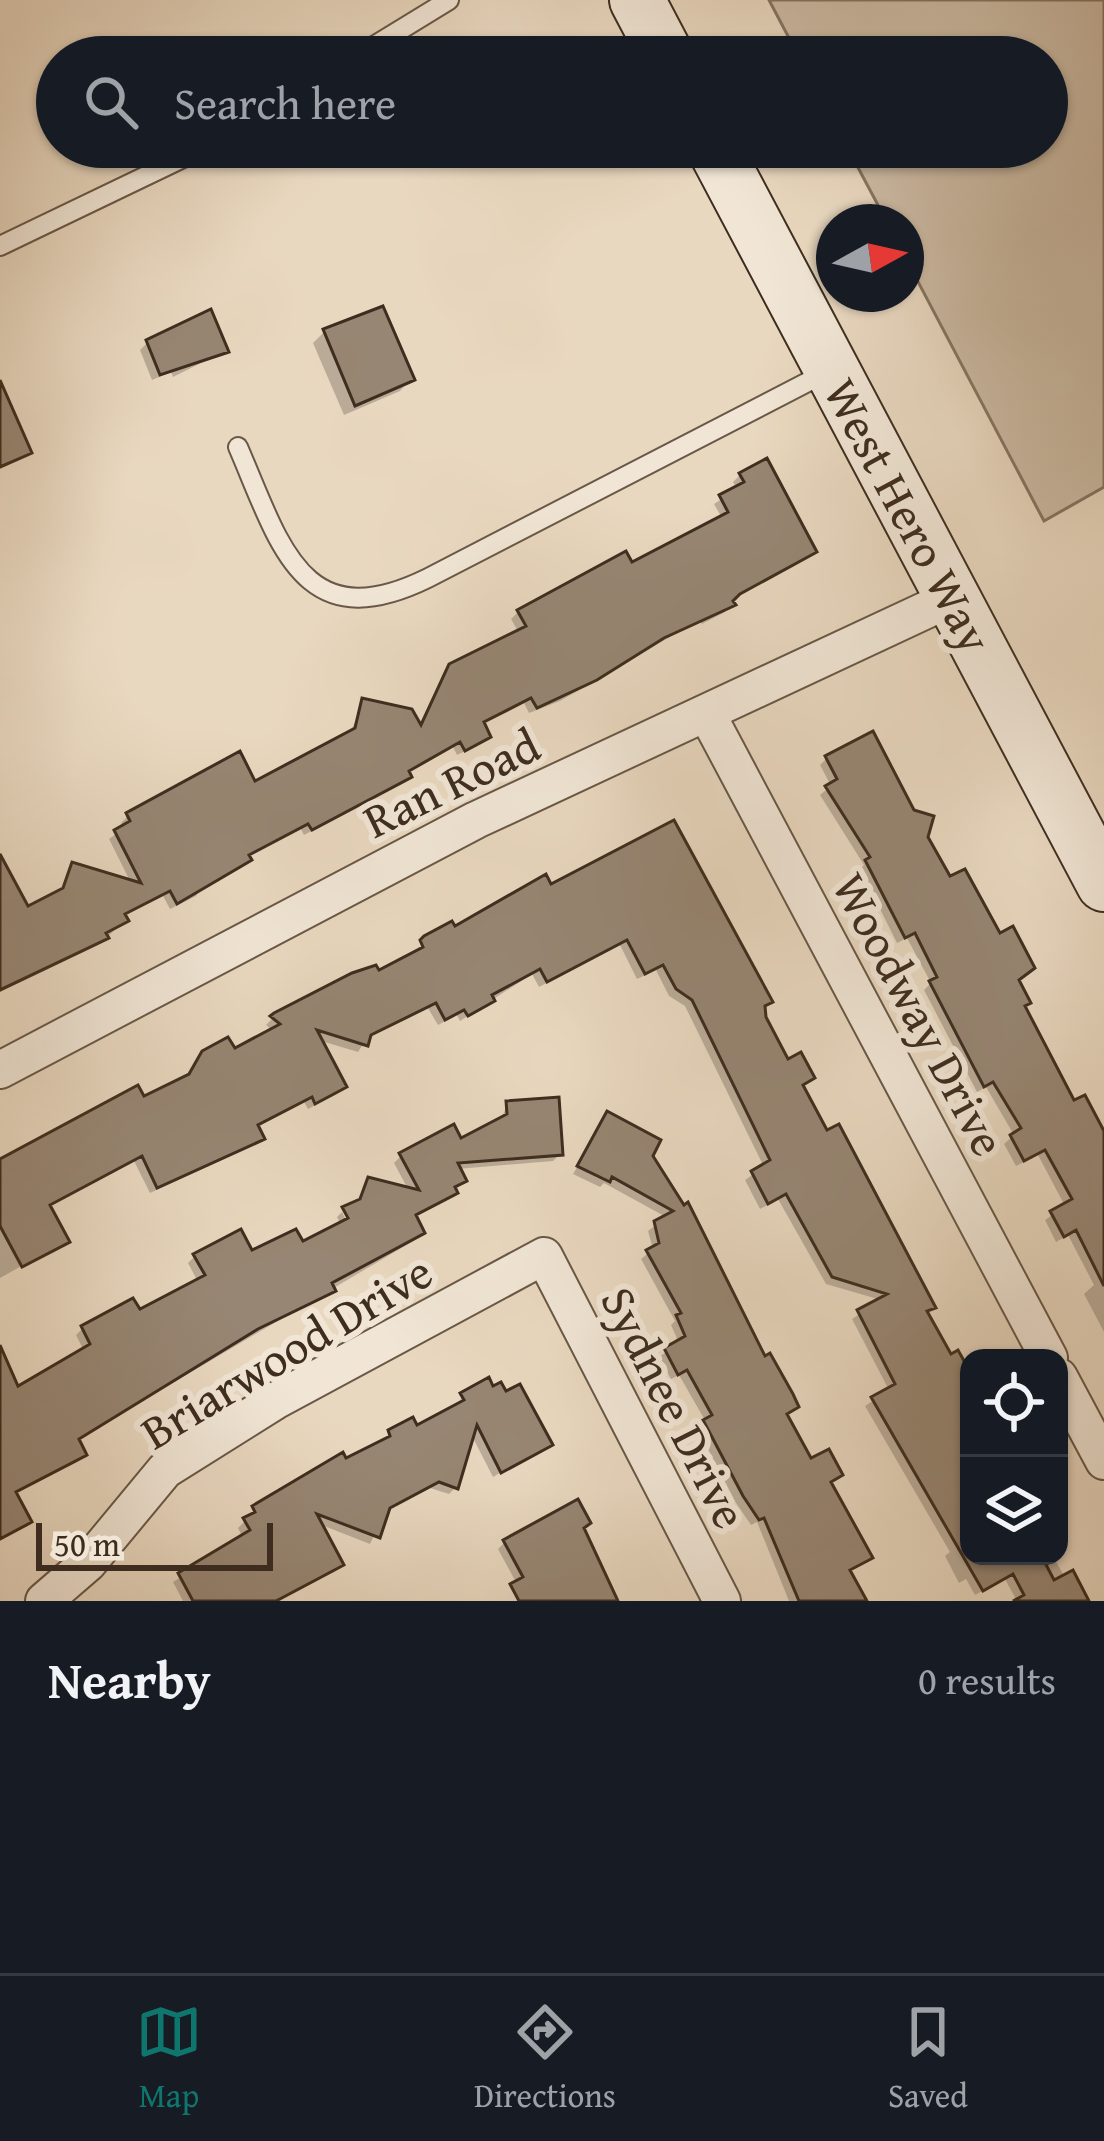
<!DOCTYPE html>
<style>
body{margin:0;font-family:"Gentium Book Plus",serif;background:#20242c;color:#f1f3f6}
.controls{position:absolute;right:36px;bottom:36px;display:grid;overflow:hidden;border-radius:24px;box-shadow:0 3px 9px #0004}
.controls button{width:108px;height:108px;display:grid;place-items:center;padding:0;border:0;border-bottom:3px solid #363941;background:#171b24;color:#f1f3f6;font:60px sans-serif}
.compass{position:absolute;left:816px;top:204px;width:108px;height:108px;border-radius:50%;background:#171b24;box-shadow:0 3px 9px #0004;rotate:82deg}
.scale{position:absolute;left:36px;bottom:30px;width:237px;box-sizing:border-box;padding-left:12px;border:6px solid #3e2d1f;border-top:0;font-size:33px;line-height:42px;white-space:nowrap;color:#3e2d1f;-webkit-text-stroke:9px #f1e6d6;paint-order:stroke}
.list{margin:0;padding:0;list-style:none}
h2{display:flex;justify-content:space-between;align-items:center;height:156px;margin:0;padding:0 48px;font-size:51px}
h2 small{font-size:39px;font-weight:400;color:#9ea1a6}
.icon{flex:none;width:66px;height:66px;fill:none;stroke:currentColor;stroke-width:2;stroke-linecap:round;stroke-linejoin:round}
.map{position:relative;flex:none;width:1104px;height:1601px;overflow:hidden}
.search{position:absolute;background:#171b24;box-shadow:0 3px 9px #0004;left:36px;right:36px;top:36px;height:132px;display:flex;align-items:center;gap:30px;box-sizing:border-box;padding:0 42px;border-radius:66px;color:#9ea1a6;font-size:45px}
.sheet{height:372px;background:#171b24}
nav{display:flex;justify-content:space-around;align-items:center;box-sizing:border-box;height:168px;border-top:3px solid #363941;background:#171b24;font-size:33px;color:#9ea1a6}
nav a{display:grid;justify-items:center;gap:6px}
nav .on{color:#0f766e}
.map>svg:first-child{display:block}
</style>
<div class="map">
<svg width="1104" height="1601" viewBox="0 0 1104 1601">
<rect width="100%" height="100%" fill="#e9d8c0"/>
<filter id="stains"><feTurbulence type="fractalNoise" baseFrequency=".00167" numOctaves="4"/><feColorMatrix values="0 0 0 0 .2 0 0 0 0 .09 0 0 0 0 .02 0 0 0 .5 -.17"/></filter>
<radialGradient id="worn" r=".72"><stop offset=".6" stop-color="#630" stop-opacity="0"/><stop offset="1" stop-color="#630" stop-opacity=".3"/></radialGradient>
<path fill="#ccbba5" stroke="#857462" stroke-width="3" d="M 769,0 L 1104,0 L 1104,487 L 1044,521 L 906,259 L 906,222 L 887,222 L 847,147 L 1047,147 L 1047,57 L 799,57 Z"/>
<path fill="#0003" d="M 324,332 L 411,379 L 400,391 L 344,415 L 313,343 Z
M 147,343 L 225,351 L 173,377 L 171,372 L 152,380 L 140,350 Z
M 740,475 L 814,552 L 806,559 L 729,600 L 725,612 L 702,624 L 699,620 L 560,701 L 529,713 L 524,703 L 481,724 L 487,737 L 480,744 L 457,755 L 453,747 L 406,773 L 401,783 L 304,835 L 301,829 L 247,857 L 242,867 L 202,887 L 196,896 L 170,909 L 163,896 L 123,916 L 125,921 L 98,945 L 0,992 L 0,886 L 27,910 L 59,894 L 73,866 L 131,883 L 109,839 L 124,828 L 121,823 L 128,816 L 254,785 L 350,734 L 363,702 L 418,727 L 443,675 L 519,633 L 511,619 L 518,612 L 631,566 L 722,518 L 714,504 L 737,489 L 733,482 Z
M 827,758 L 925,838 L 1016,981 L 1022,1008 L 1072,1104 L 1104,1137 L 1104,1332 L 1084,1294 L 1094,1285 L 1068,1235 L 1056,1242 L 1045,1220 L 1065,1206 L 1038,1155 L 1016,1166 L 1004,1144 L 1014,1135 L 986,1087 L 977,1092 L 924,990 L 931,983 L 907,938 L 897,943 L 860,869 L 864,865 L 820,795 L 831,786 L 820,765 Z
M 550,888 L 762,1009 L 786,1063 L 811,1078 L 800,1087 L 932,1307 L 926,1314 L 969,1400 L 969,1556 L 1053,1556 L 1078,1601 L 1017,1601 L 1005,1579 L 975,1595 L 966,1579 L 959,1583 L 945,1556 L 950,1552 L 865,1406 L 889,1390 L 852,1319 L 881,1300 L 826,1284 L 778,1199 L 760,1209 L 745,1180 L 764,1167 L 685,1006 L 669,996 L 656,970 L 637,979 L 620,945 L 539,987 L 532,974 L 460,1021 L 457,1015 L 438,1025 L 428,1008 L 367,1038 L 358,1052 L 318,1040 L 344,1087 L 337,1094 L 308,1109 L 304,1102 L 255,1127 L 261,1138 L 254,1145 L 150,1193 L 134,1161 L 48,1207 L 66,1241 L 0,1278 L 0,1163 L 186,1079 L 204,1053 L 233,1052 L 273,1031 L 266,1025 L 276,1015 L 378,974 L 417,954 L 426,938 Z
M 507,1104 L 560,1154 L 553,1161 L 457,1169 L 464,1180 L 454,1192 L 414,1217 L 422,1233 L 415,1240 L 76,1440 L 84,1455 L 77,1462 L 14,1494 L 28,1522 L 0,1540 L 0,1392 L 17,1390 L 84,1351 L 76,1335 L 83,1328 L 139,1313 L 198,1282 L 188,1263 L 195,1256 L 301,1245 L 341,1225 L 337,1217 L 342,1212 L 352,1233 L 355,1204 L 369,1181 L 409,1191 L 394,1163 L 401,1156 L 460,1142 L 501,1121 Z
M 608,1115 L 649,1156 L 809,1462 L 840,1475 L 829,1484 L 869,1558 L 848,1572 L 863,1601 L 789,1601 L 757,1522 L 751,1525 L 736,1503 L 698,1430 L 706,1422 L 679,1375 L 671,1379 L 659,1357 L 679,1343 L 671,1325 L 675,1321 L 641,1259 L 653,1249 L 648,1231 L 666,1217 L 604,1183 L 600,1187 L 573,1174 Z
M 462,1395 L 549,1444 L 493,1477 L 471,1434 L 456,1487 L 449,1494 L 430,1488 L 386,1511 L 370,1544 L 319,1524 L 341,1565 L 334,1572 L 277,1601 L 183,1601 L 173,1582 L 243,1538 L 238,1528 L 270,1496 L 384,1442 L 389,1433 L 416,1429 L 458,1407 Z
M 581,1529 L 617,1601 L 524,1597 L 498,1549 L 505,1542 Z"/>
<path fill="#978673" stroke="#3e2d1f" stroke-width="3" d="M 383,306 L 415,380 L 355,406 L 323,329 Z
M 211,309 L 229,352 L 160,375 L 146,340 Z
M 0,380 L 32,453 L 0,467 Z
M 767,458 L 817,552 L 740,594 L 733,601 L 736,605 L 664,638 L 597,680 L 537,708 L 531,698 L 484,722 L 491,737 L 465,751 L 460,742 L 409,771 L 412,777 L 312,830 L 308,824 L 249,855 L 252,860 L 177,904 L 170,891 L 125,914 L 129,921 L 106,933 L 109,938 L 0,990 L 0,854 L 28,906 L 63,888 L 72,862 L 141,883 L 114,830 L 130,821 L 126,813 L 240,751 L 255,781 L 355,728 L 362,698 L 412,709 L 421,725 L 449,664 L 526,626 L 517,610 L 626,551 L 632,562 L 728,512 L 719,495 L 744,482 L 739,473 Z
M 873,731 L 914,810 L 934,816 L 928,837 L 950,876 L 965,869 L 1000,933 L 1013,926 L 1035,968 L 1019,980 L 1031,1003 L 1025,1006 L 1074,1100 L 1085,1095 L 1104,1131 L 1104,1286 L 1076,1230 L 1064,1237 L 1050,1211 L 1072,1199 L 1045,1150 L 1024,1161 L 1010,1135 L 1021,1128 L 993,1082 L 984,1087 L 929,981 L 937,977 L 915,933 L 905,938 L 865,860 L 870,857 L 825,786 L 837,779 L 825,756 Z
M 674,820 L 773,1002 L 765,1006 L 766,1017 L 788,1059 L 801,1052 L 815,1078 L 803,1085 L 827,1130 L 839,1124 L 936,1308 L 927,1311 L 951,1354 L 958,1350 L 969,1370 L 969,1556 L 1048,1556 L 1043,1559 L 1054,1580 L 1073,1570 L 1089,1601 L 1013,1601 L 1024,1595 L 1013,1574 L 983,1591 L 871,1397 L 895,1384 L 857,1310 L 887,1294 L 832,1277 L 786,1194 L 768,1204 L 751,1171 L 770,1160 L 692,1000 L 676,989 L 663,965 L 645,974 L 627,940 L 547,982 L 540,969 L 492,995 L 495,1001 L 468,1016 L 464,1010 L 445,1020 L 436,1003 L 371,1035 L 368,1046 L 317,1030 L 347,1087 L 315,1104 L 312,1097 L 258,1125 L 265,1139 L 157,1188 L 142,1156 L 50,1205 L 70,1242 L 22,1267 L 0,1226 L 0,1159 L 138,1085 L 144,1096 L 189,1074 L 202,1051 L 228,1037 L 235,1048 L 280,1024 L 270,1016 L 274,1013 L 352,973 L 376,965 L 379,970 L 423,947 L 420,940 L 424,936 L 452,921 L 455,926 L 546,874 L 551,884 Z
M 559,1097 L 563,1155 L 458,1163 L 467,1181 L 455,1187 L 458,1193 L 416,1215 L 425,1233 L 332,1283 L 336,1291 L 258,1329 L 79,1439 L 87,1455 L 16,1492 L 32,1522 L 0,1539 L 0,1345 L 18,1386 L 90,1344 L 81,1326 L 133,1298 L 140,1309 L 205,1275 L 193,1254 L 241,1229 L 252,1250 L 296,1229 L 303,1241 L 348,1218 L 342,1207 L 360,1199 L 368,1177 L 419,1190 L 399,1153 L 454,1124 L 461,1138 L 507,1114 L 506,1101 Z
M 607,1111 L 661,1140 L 653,1156 L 684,1205 L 688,1202 L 765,1356 L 770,1353 L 793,1394 L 799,1407 L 787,1414 L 811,1458 L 829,1449 L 843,1475 L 831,1482 L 873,1558 L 850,1570 L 867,1601 L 799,1601 L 764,1518 L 759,1520 L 743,1496 L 703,1420 L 712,1415 L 687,1370 L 678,1375 L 664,1348 L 685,1336 L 676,1315 L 681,1313 L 646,1250 L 659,1243 L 654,1221 L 673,1211 L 612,1177 L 610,1182 L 577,1166 Z
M 489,1377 L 493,1386 L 501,1382 L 506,1391 L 520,1384 L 553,1445 L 501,1473 L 477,1425 L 458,1489 L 439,1482 L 390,1508 L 380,1538 L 317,1514 L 344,1565 L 276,1601 L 193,1601 L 178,1573 L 250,1530 L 243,1518 L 255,1512 L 252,1506 L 343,1452 L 346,1458 L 390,1436 L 388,1430 L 413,1417 L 417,1425 L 464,1400 L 460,1393 Z
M 578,1499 L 591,1523 L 584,1528 L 618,1601 L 519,1601 L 510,1584 L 523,1577 L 503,1540 Z"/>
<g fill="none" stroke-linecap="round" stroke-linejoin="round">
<defs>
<path id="lane" d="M 356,57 L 449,0
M 0,246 L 206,147
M 238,447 C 280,544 302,640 428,578 L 827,372"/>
<path id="street" d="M 707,714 L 1049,1358
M 0,1070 L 476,820 L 954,597
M 1059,1377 L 1104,1461
M 44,1601 L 88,1563 L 165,1470 L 275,1401 L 544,1256 L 722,1601"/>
<path id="secondary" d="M 637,0 L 667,57
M 714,147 L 1104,884"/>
</defs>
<use href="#lane" stroke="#695847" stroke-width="22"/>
<use href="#street" stroke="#695847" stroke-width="40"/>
<use href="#secondary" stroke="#3e2d1f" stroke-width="58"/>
<use href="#lane" stroke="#f1e6d6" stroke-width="18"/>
<use href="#street" stroke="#f1e6d6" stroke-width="36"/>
<use href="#secondary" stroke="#f1e6d6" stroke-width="54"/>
</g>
<g text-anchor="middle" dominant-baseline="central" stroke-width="12" stroke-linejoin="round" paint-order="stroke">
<g font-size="48" fill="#3e2d1f" stroke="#f1e6d6">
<text transform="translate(909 515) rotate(62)">West Hero Way</text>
<text transform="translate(451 782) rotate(-26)">Ran Road</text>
<text transform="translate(920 1014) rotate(62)">Woodway Drive</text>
<text transform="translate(286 1351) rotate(-31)">Briarwood Drive</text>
<text transform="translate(675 1407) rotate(63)">Sydnee Drive</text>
</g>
</g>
<rect width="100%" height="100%" filter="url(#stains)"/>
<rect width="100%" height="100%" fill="url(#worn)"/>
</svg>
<div class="controls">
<button><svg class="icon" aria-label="locate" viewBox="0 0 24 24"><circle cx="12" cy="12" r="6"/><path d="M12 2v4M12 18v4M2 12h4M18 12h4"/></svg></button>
<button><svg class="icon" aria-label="layers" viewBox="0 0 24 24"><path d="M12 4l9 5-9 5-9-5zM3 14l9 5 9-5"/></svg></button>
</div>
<svg class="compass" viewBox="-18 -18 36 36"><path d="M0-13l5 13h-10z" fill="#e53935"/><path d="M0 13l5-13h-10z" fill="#9ea1a6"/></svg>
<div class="scale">50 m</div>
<div class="search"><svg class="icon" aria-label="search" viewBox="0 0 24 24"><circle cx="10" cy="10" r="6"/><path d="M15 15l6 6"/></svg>Search here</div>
</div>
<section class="sheet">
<h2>Nearby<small>0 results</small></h2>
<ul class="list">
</ul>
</section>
<nav>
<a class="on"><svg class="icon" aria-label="map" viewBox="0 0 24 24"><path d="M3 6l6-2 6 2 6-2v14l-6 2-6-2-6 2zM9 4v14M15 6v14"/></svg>Map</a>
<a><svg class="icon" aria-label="directions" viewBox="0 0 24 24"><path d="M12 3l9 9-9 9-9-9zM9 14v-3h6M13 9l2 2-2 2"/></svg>Directions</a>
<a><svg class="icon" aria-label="saved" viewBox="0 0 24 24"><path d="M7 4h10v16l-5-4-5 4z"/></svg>Saved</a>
</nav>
